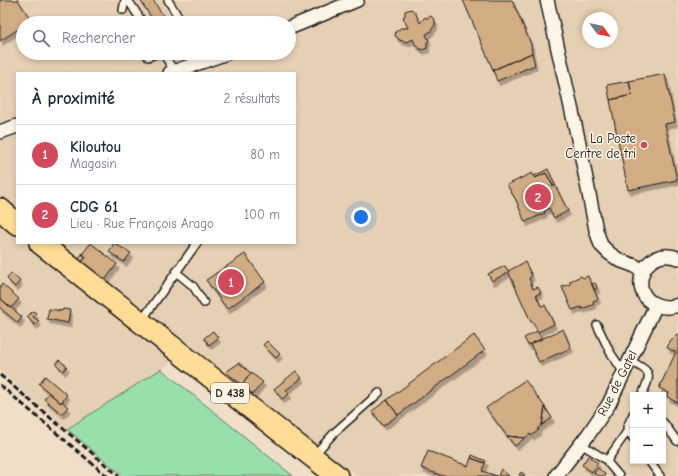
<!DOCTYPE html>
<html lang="fr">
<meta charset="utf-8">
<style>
body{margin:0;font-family:"Comic Neue",sans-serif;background:#f2f2f3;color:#1f2937}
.controls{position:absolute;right:12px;bottom:12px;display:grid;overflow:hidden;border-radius:0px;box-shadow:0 2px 6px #0003}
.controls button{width:36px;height:36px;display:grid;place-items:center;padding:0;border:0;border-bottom:1px solid #e0e1e3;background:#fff;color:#1f2937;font:20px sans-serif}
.compass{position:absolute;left:582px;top:12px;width:36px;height:36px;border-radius:50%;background:#fff;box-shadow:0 2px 6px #0003;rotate:123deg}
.you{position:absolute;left:361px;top:217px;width:14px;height:14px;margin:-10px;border:3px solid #fff;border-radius:50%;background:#1a73e8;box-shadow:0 0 0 6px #1a73e833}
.badge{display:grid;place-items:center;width:26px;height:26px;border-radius:50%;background:#d1495b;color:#fff;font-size:13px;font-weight:700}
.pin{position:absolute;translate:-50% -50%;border:2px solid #fff;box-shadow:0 1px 4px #0006}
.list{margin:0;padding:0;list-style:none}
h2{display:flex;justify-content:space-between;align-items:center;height:52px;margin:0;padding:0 16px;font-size:17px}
h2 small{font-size:13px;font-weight:400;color:#747a83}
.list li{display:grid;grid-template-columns:26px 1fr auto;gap:12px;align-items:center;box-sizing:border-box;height:60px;padding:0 16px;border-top:1px solid #e0e1e3}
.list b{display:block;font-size:15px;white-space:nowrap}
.list p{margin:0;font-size:13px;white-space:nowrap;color:#747a83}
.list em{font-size:13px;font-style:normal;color:#747a83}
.icon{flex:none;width:22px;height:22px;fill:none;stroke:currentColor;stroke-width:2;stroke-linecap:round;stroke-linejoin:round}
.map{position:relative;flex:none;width:678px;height:476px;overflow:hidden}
.search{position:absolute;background:#fff;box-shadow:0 2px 6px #0003;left:16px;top:16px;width:280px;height:44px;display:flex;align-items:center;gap:10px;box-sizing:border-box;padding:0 14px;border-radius:22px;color:#747a83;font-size:15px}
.panel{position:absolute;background:#fff;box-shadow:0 2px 6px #0003;left:16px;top:72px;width:280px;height:172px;border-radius:0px}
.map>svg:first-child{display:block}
</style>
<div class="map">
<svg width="678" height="476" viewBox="0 0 678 476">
<defs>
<filter id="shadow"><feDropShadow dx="2.5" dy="4.5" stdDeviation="0" flood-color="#0004"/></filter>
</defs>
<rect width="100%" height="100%" fill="#efdfc8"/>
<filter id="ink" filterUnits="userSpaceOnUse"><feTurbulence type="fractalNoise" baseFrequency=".025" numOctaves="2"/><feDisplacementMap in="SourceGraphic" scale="8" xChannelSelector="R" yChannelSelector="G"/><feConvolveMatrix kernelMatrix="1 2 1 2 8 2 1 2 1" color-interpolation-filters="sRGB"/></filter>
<g filter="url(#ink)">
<path fill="#e6d0b4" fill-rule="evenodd" d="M 0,0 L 678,0 L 678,476 L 358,476 L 180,349 L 168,365 L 67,429 L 0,371 ZM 588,18 L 612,18 L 612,42 L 588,42 ZM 23,23 L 289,23 L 289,53 L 23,53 ZM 17,73 L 295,73 L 295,243 L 17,243 ZM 633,395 L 663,395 L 663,461 L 633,461 Z"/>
<path fill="#99dfac" stroke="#5a7e64" d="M 161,369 L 293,476 L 123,476 L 67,429 Z"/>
<path fill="#d2ad84" stroke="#1c1c1c" filter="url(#shadow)" d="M 0,0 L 18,0 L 31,20 L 27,23 L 23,23 L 23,26 L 0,41 Z
M 140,0 L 153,0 L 164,17 L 155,23 Z
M 463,0 L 512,0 L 531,44 L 532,53 L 493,70 Z
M 411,9 L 415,12 L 420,23 L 425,17 L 427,18 L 431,16 L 435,20 L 435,25 L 430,32 L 426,34 L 429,41 L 427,42 L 427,48 L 422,50 L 416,46 L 413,39 L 407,42 L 399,40 L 398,38 L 395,36 L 396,31 L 401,28 L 408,28 L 403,17 L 405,16 L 405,11 Z
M 532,53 L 535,65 L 497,81 L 493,70 Z
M 665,74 L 675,122 L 665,124 L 677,180 L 628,190 L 610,100 L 632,95 L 629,81 Z
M 629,81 L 632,95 L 610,100 L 607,85 Z
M 548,169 L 555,185 L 553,186 L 546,173 L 535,178 L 534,176 Z
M 532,173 L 535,178 L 546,173 L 553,186 L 555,185 L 568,211 L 554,218 L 549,208 L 544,211 L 545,213 L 525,222 L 516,200 L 507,185 Z
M 91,243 L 117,264 L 105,280 L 82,262 L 86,257 L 82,254 Z
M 114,243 L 131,253 L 124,262 L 109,252 Z
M 82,254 L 86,257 L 82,262 L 78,259 Z
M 245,254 L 265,282 L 227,309 L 206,280 Z
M 525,262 L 532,276 L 529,278 L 533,289 L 538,287 L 541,293 L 536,295 L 541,306 L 545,305 L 554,324 L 538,332 L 533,322 L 531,322 L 508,271 Z
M 505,266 L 509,272 L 492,281 L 488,274 Z
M 11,273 L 20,281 L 15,287 L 7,279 Z
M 581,276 L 583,278 L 588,276 L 598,299 L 593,301 L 594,304 L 582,309 L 581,307 L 572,310 L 562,287 L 570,284 L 570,281 Z
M 594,283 L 596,284 L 597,288 L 595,290 L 592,284 Z
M 2,284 L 19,299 L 11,308 L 0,298 L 0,287 Z
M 0,298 L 22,317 L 18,323 L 0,308 Z
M 49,309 L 62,311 L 63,309 L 70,310 L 68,323 L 47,319 Z
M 33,311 L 36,313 L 33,317 L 39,321 L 35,325 L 27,317 Z
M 563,329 L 571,348 L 539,362 L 530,344 Z
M 213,331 L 218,338 L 209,345 L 204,338 Z
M 537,331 L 542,339 L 528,345 L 524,338 Z
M 678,333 L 678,403 L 667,397 L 669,393 L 659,388 L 676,352 L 667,348 L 670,341 Z
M 474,335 L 485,350 L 398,415 L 387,400 Z
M 267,341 L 280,354 L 276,358 L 263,345 Z
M 59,360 L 67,366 L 63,371 L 56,364 Z
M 239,363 L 251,373 L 242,385 L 226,372 Z
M 296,371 L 302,378 L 286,390 L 289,394 L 282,399 L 274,389 Z
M 251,373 L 263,382 L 253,394 L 242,385 Z
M 45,376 L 67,395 L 61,403 L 39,384 Z
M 525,380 L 545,407 L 542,425 L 537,429 L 539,430 L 531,436 L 530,434 L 525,438 L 507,436 L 486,408 Z
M 49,393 L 61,403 L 62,401 L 68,407 L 62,414 L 44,399 Z
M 387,400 L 398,415 L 383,426 L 372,411 Z
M 545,407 L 552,418 L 542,425 Z
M 507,436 L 525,438 L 515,446 Z
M 428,451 L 468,466 L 471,458 L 485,463 L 482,471 L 497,476 L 443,476 L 421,468 Z
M 472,455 L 486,461 L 485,463 L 471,458 Z
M 588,456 L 598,463 L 592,472 L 582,465 Z
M 598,468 L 605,474 L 604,476 L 598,476 L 594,473 Z
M 501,469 L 509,476 L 498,476 Z
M 521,472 L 525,475 L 524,476 L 519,475 Z"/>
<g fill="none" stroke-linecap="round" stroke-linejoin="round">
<defs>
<path id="service" d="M 128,0 L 143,23
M 168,0 L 182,23
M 123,10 L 125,0
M 163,53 L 174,71
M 201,53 L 202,55 L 207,53
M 148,57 L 158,53
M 176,272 L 193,286 L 204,303
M 142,320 L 197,243
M 597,325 L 610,352 L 624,373
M 630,361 C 652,372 652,373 642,395
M 663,422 L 677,441
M 628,430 L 633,438
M 581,444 L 608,461
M 314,455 L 335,432 L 379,393
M 649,461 L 660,476
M 619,476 L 608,463 L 608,459 L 628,430 L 627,427 L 633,414"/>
<path id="minor" d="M 547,0 L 579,143 L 596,230 L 601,245 L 609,253 L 619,260 L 635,266 L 643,271
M 289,28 L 357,0
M 170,73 L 227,53
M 0,132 L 17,126
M 678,258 C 643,245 626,294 657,305 C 665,308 671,308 678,305
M 556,476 L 588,435 L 609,404 L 656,305"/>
<path id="primary" d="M 0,209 L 17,224
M 40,243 L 337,476"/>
</defs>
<use href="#service" stroke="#1c1c1c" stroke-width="10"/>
<use href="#minor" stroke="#1c1c1c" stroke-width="16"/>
<use href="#primary" stroke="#1c1c1c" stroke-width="24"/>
<use href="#service" stroke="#fcf5e5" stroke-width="7"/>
<use href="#minor" stroke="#fcf5e5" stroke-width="13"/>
<use href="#primary" stroke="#ffdd96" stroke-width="21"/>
<path stroke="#1c1c1c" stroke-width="3" stroke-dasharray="6 3" stroke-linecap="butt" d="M 0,375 L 119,476
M 0,385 L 107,476"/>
</g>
</g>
<circle fill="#d1495b" stroke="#fcf5e5" stroke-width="1.5" cx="644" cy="145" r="4"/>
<g text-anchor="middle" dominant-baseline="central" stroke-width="3" stroke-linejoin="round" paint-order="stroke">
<rect fill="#fcf5e5" stroke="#5f5d58" stroke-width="1" x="211" y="383" width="38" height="20" rx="3"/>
<g font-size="12" font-weight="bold" fill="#1c1c1c">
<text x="230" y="393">D 438</text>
</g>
<g font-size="13" fill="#1c1c1c" stroke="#fcf5e5" text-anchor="end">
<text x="636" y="138">La Poste<tspan x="636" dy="15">Centre de tri</tspan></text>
</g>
<g font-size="13" fill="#1c1c1c" stroke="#fcf5e5">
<text transform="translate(617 383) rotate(-63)">Rue de Gatel</text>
</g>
</g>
</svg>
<div class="controls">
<button>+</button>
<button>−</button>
</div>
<svg class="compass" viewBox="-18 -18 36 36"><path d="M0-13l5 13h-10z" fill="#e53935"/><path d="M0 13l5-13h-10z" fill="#747a83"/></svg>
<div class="you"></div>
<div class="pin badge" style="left:231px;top:282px">1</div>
<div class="pin badge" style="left:538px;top:197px">2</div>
<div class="search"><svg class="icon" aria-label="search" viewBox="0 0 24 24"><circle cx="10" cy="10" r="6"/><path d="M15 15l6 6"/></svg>Rechercher</div>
<section class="panel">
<h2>À proximité<small>2 résultats</small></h2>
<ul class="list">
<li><span class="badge">1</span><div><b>Kiloutou</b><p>Magasin</p></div><em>80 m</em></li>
<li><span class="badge">2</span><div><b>CDG 61</b><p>Lieu · Rue François Arago</p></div><em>100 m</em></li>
</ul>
</section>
</div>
